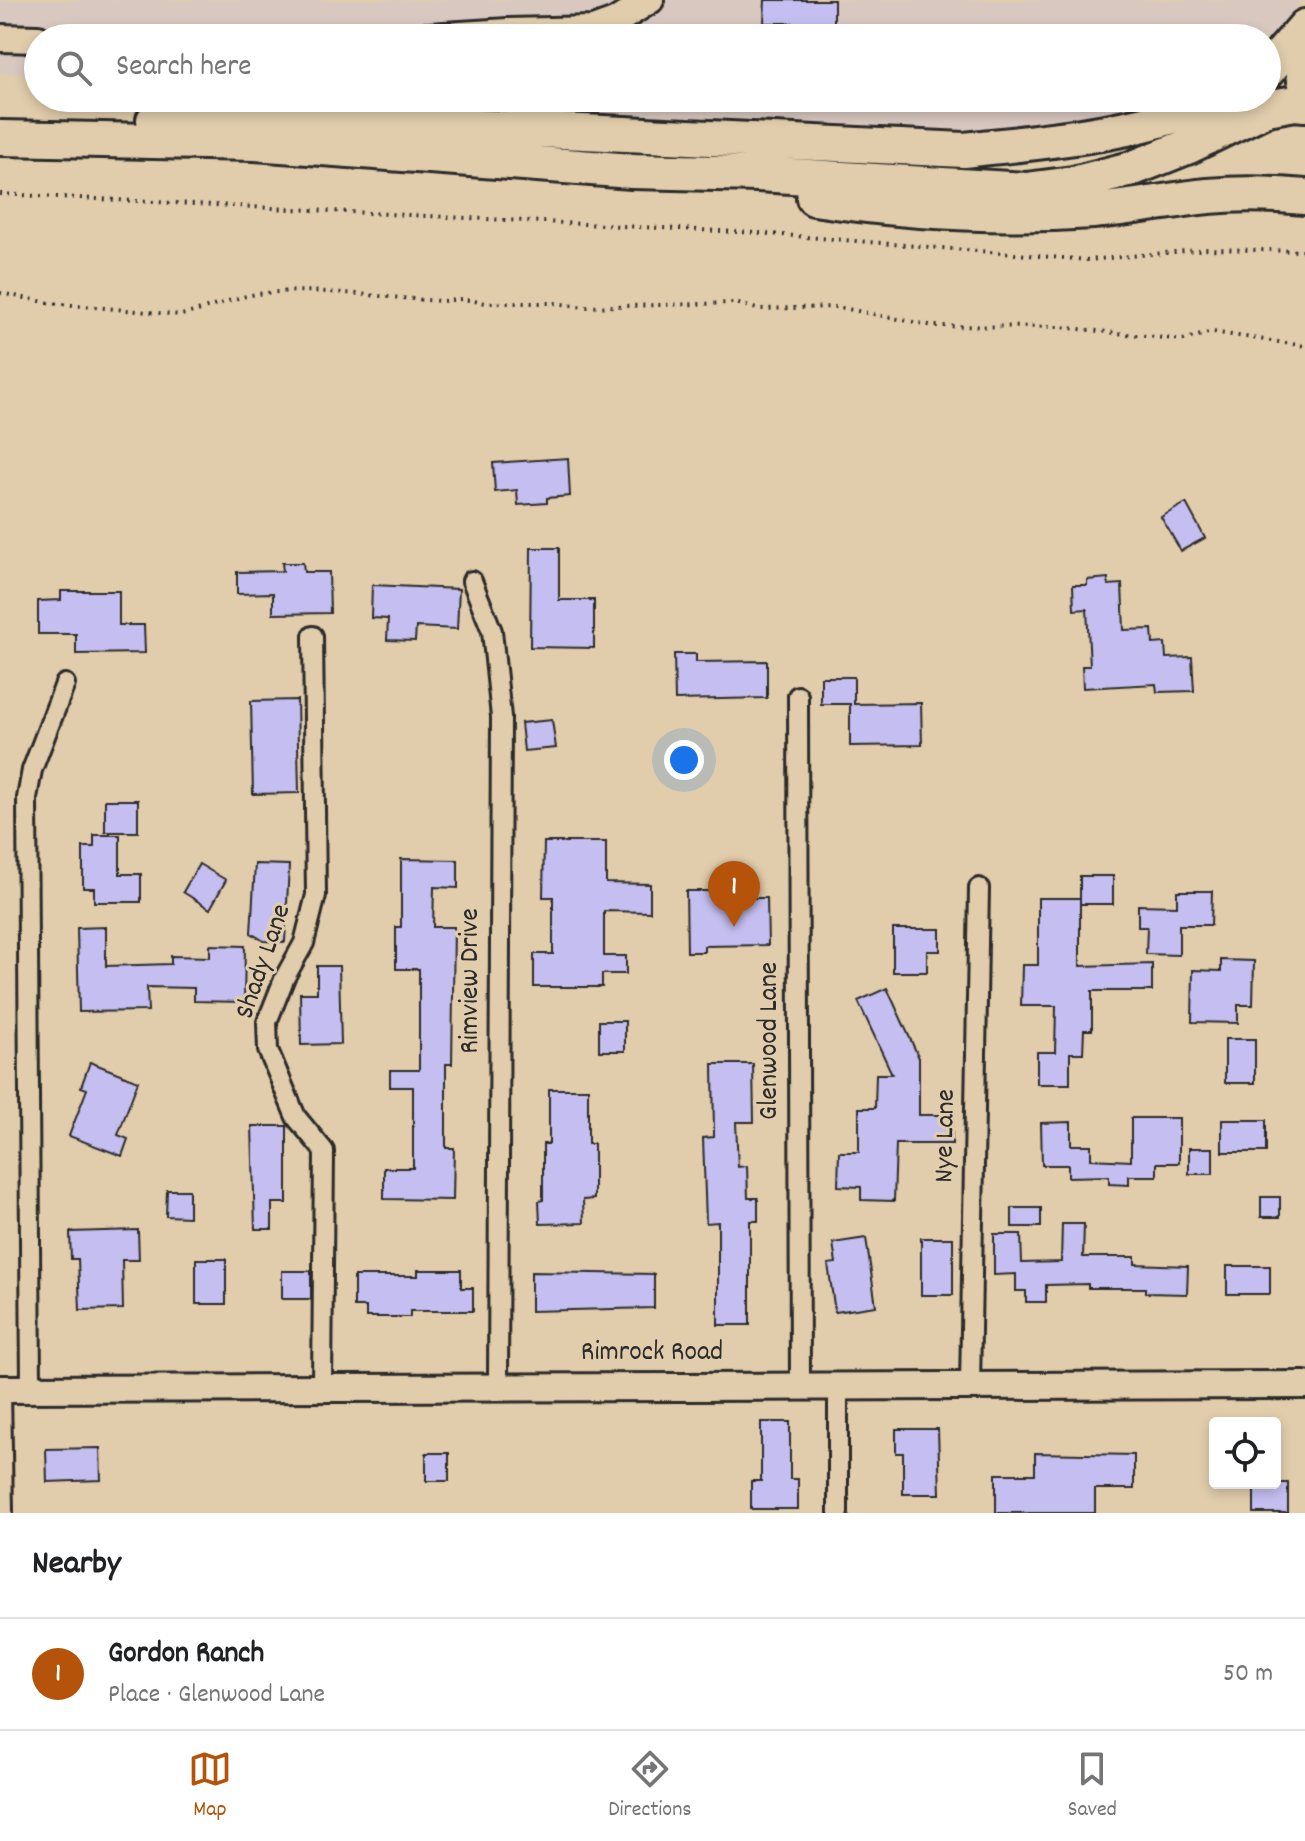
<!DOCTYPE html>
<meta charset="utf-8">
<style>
body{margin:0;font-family:Dekko,sans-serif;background:#f2f2f2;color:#202124}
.controls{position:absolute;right:24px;bottom:24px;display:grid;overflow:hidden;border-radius:8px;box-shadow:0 4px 12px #0003}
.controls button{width:72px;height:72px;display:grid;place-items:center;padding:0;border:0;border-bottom:2px solid #e0e0e0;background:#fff;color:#202124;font:40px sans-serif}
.you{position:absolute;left:684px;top:760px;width:28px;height:28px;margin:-20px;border:6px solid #fff;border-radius:50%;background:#1a73e8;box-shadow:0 0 0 12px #1a73e833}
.badge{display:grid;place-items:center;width:52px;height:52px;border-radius:50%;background:#b45309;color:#fff;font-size:26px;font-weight:700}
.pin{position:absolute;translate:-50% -66px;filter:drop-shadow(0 2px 4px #0008)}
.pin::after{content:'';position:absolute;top:42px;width:28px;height:24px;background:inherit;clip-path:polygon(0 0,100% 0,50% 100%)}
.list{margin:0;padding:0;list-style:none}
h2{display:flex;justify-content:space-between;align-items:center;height:104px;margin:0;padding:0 32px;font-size:34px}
h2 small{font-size:26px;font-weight:400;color:#757577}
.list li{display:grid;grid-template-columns:52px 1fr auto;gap:24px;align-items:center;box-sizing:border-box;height:112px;padding:0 32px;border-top:2px solid #e0e0e0}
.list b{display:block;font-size:30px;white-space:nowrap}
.list p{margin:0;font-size:26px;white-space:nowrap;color:#757577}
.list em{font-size:26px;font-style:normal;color:#757577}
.icon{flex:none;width:44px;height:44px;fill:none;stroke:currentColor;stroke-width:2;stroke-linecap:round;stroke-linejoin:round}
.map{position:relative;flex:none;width:1305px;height:1513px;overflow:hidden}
.search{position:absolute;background:#fff;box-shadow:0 4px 12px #0003;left:24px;right:24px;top:24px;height:88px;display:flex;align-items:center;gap:20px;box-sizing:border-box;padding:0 28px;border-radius:44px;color:#757577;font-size:30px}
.sheet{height:216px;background:#fff}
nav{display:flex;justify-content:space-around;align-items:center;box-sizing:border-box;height:112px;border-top:2px solid #e0e0e0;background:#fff;font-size:22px;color:#757577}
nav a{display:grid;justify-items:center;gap:4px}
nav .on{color:#b45309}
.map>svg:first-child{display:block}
</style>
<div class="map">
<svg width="1305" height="1513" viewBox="0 0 1305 1513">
<rect width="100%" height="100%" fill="#e1cdac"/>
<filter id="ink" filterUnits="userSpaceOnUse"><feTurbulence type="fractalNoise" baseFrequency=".0125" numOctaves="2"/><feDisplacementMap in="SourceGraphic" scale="16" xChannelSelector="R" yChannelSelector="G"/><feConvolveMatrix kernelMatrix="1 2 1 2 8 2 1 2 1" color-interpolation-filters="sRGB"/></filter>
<g filter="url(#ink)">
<path fill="#d9c8c0" d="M 0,0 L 1301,0 L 1267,45 L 1267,38 L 38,38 L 38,75 L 0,73 Z
M 368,98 L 1189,98 L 1023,133 L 858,136 Z"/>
<path fill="#c5bef0" stroke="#2b2b2b" stroke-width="2" d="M 765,0 L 834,0 L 834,38 L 793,38 L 793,23 L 764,23 Z
M 568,458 L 570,496 L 547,498 L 547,503 L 518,505 L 517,490 L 495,492 L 493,463 Z
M 1186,503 L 1205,538 L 1181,551 L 1161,517 Z
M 531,548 L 559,548 L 559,600 L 594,600 L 594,648 L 530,647 Z
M 282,563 L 303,563 L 304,572 L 329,572 L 330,613 L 273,614 L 273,593 L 237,594 L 237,572 L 283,571 Z
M 1108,578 L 1108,585 L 1122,584 L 1124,630 L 1152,629 L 1153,644 L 1165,643 L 1166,658 L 1192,657 L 1194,691 L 1157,692 L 1156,684 L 1083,688 L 1082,666 L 1090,666 L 1087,609 L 1074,610 L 1073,585 L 1087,585 L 1087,580 Z
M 372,585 L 459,589 L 457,629 L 416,627 L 415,641 L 387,640 L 388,619 L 371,618 Z
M 61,591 L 119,591 L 119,625 L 144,625 L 145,653 L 76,654 L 76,634 L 38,634 L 38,601 L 61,600 Z
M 674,654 L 696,654 L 696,662 L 767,661 L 767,698 L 675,700 Z
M 821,677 L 854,677 L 854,704 L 921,703 L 922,745 L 850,746 L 850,704 L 821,704 Z
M 297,700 L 299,793 L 253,794 L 251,701 Z
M 552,720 L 556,748 L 524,751 L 521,723 Z
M 105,800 L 138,800 L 138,832 L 105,832 Z
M 94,835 L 120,835 L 120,874 L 141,874 L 141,902 L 94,902 L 94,888 L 83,888 L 83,847 L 94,847 Z
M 544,842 L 606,842 L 606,883 L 650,884 L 650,912 L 604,911 L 604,956 L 626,956 L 626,974 L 602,974 L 602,987 L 534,987 L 534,954 L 553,954 L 553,897 L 543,897 Z
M 401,859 L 458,860 L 458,888 L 434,887 L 433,927 L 454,927 L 452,1064 L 446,1064 L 446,1148 L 454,1148 L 453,1200 L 384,1199 L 384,1168 L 413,1168 L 413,1087 L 390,1087 L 390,1070 L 419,1070 L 419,969 L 396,969 L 396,927 L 401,927 Z
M 199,864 L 226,880 L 210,909 L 183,892 Z
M 255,864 L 289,865 L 285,942 L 264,941 L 251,933 Z
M 1080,876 L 1113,876 L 1113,904 L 1080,904 Z
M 686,891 L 718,891 L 718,898 L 767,898 L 768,945 L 704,946 L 704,952 L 687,952 Z
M 1177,891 L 1212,891 L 1211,925 L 1179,925 L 1179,955 L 1146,954 L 1147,927 L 1138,927 L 1138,905 L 1177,906 Z
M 1038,898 L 1080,898 L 1080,966 L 1152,964 L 1152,991 L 1092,991 L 1092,1030 L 1084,1030 L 1083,1053 L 1070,1053 L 1070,1084 L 1037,1084 L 1037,1052 L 1055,1052 L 1056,1006 L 1021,1006 L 1022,965 L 1038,965 Z
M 106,927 L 106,966 L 171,964 L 171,956 L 210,957 L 210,945 L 245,946 L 244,1002 L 194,1001 L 194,988 L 147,987 L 148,1011 L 79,1012 L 77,928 Z
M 893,929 L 940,929 L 940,951 L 927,951 L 927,972 L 893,972 Z
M 1221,960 L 1254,961 L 1253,1005 L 1238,1005 L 1238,1023 L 1192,1022 L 1193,970 L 1221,971 Z
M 317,966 L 339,966 L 341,1044 L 301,1045 L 300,993 L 317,993 Z
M 887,988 L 919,1058 L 919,1115 L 952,1115 L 952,1144 L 896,1144 L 894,1201 L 861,1200 L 861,1187 L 838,1186 L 839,1152 L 859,1152 L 859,1108 L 875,1108 L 876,1074 L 892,1074 L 858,1001 Z
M 599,1021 L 625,1021 L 625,1051 L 599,1051 Z
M 1225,1039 L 1255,1039 L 1255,1083 L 1225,1083 Z
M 90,1062 L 138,1081 L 118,1135 L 128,1139 L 122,1156 L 69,1136 L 87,1089 L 81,1087 Z
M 713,1064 L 753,1064 L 754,1122 L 736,1122 L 738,1167 L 747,1166 L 748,1198 L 758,1198 L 758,1221 L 750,1221 L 750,1325 L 718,1325 L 718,1222 L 706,1223 L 703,1138 L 714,1137 Z
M 549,1089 L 588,1089 L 588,1144 L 594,1144 L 594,1199 L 583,1200 L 584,1223 L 540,1224 L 539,1201 L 543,1200 L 543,1144 L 549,1144 Z
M 1131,1118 L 1179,1118 L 1179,1163 L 1157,1163 L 1157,1176 L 1129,1176 L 1129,1185 L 1109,1184 L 1109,1176 L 1068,1177 L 1068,1165 L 1042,1165 L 1041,1123 L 1071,1122 L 1071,1145 L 1091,1145 L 1091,1159 L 1131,1161 Z
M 1222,1120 L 1266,1120 L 1266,1152 L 1222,1152 Z
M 252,1126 L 287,1126 L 287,1203 L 272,1203 L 272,1229 L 255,1229 Z
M 1189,1148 L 1213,1148 L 1213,1174 L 1189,1174 Z
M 167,1190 L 189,1190 L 189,1217 L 166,1216 Z
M 1261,1197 L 1280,1197 L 1280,1217 L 1261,1217 Z
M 1012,1208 L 1041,1208 L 1041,1227 L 1012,1227 Z
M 1062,1224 L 1084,1224 L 1083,1257 L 1135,1257 L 1135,1264 L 1188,1266 L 1187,1294 L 1145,1293 L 1145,1288 L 1088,1288 L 1088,1284 L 1046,1285 L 1046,1302 L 1026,1302 L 1026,1291 L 1016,1291 L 1016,1274 L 994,1275 L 994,1234 L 1021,1234 L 1022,1263 L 1061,1262 Z
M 138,1230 L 139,1260 L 122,1260 L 123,1309 L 80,1310 L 78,1259 L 71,1259 L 70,1232 Z
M 866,1238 L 876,1306 L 835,1312 L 828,1264 L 836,1263 L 833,1243 Z
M 921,1238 L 953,1238 L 953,1295 L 921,1295 Z
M 196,1259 L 226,1259 L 226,1304 L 196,1304 Z
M 1227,1266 L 1270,1266 L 1270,1294 L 1227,1294 Z
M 418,1270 L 461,1270 L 461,1288 L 473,1288 L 473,1311 L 410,1311 L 410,1317 L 366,1317 L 366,1307 L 354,1307 L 354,1276 L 418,1276 Z
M 282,1271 L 311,1271 L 311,1299 L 282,1299 Z
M 531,1272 L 654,1274 L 654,1308 L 531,1311 Z
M 761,1422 L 790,1422 L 790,1479 L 798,1479 L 798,1509 L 751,1509 L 751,1481 L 761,1481 Z
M 896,1429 L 938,1429 L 940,1494 L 903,1494 L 903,1453 L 896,1453 Z
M 100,1448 L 101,1480 L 47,1482 L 46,1449 Z
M 426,1453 L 449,1453 L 449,1481 L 426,1481 Z
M 1035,1453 L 1134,1455 L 1134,1489 L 1095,1489 L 1095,1513 L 996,1513 L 996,1474 L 1035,1474 Z
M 1254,1483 L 1288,1483 L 1288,1513 L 1254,1513 Z"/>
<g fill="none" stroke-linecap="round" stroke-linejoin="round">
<defs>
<path id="street" d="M 472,581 L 492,631 L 501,717 L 498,1386
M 313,636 L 316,895 L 304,943 L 285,977 L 267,1022 L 268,1050 L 296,1117 L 324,1151 L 322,1387
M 798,696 L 800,1386
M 970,1385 L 979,888
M 838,1386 L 838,1513
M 31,1388 L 27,798 L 32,770 L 65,684
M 1,1389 L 3,1513"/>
<path id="secondary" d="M 0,38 L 38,39
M 413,38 L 508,32 L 593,30 L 615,22 L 650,0
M 0,1389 L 1305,1385"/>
<path id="highway" d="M 1305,36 L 1301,50 L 1305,80
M 1267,71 L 1305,27
M 154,120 L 242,116 L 964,150 C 1043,141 1146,134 1218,98
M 0,138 L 255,143 L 632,171 L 758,174 L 1026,190 L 1073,184 L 1131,169 L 1189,146 L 1267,108 L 1295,103 L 1305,104
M 814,198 C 906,212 1000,217 1093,211 C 1132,208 1170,200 1208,196 C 1240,193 1273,194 1305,197"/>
</defs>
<use href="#street" stroke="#2b2b2b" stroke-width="24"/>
<use href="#secondary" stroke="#2b2b2b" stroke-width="32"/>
<use href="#highway" stroke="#2b2b2b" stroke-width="40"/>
<path stroke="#2b2b2b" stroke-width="4" stroke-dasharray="2 6" stroke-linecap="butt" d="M 0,194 L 758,233 L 1088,260 L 1207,249 L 1305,251
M 0,293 L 50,303 L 181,315 C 207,310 230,298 257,294 C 317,286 382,298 442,301 L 462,299 L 486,303 L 554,303 L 585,307 L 735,303 L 757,309 L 837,307 L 934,326 L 1060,327 L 1183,340 L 1212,332 L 1305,346"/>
<use href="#street" stroke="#e1cdac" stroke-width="18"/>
<use href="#secondary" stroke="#e1cdac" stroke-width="26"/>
<use href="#highway" stroke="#e1cdac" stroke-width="34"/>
</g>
</g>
<g text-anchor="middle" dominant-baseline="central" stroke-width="6" stroke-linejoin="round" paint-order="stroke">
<g font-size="28" fill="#2b2b2b" stroke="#e1cdac">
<text transform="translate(265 962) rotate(-71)">Shady Lane</text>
<text transform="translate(472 981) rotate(-90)">Rimview Drive</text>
<text transform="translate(771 1041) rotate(-90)">Glenwood Lane</text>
<text transform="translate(947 1136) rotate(-89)">Nye Lane</text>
<text x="652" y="1354">Rimrock Road</text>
</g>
</g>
</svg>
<div class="controls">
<button><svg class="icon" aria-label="locate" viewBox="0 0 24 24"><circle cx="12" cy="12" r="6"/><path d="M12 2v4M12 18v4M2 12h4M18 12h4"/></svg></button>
</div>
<div class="you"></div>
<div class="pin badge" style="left:734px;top:927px">1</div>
<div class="search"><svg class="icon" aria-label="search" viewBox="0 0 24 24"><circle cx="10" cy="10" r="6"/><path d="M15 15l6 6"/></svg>Search here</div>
</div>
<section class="sheet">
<h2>Nearby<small></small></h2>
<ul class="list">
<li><span class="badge">1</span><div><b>Gordon Ranch</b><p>Place · Glenwood Lane</p></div><em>50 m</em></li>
</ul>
</section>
<nav>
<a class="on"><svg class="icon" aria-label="map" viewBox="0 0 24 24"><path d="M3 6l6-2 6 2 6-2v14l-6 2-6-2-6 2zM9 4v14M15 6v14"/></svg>Map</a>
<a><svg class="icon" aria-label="directions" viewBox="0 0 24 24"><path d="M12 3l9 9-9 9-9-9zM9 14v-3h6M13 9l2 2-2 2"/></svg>Directions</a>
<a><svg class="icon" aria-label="saved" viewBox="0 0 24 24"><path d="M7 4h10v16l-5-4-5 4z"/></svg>Saved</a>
</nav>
